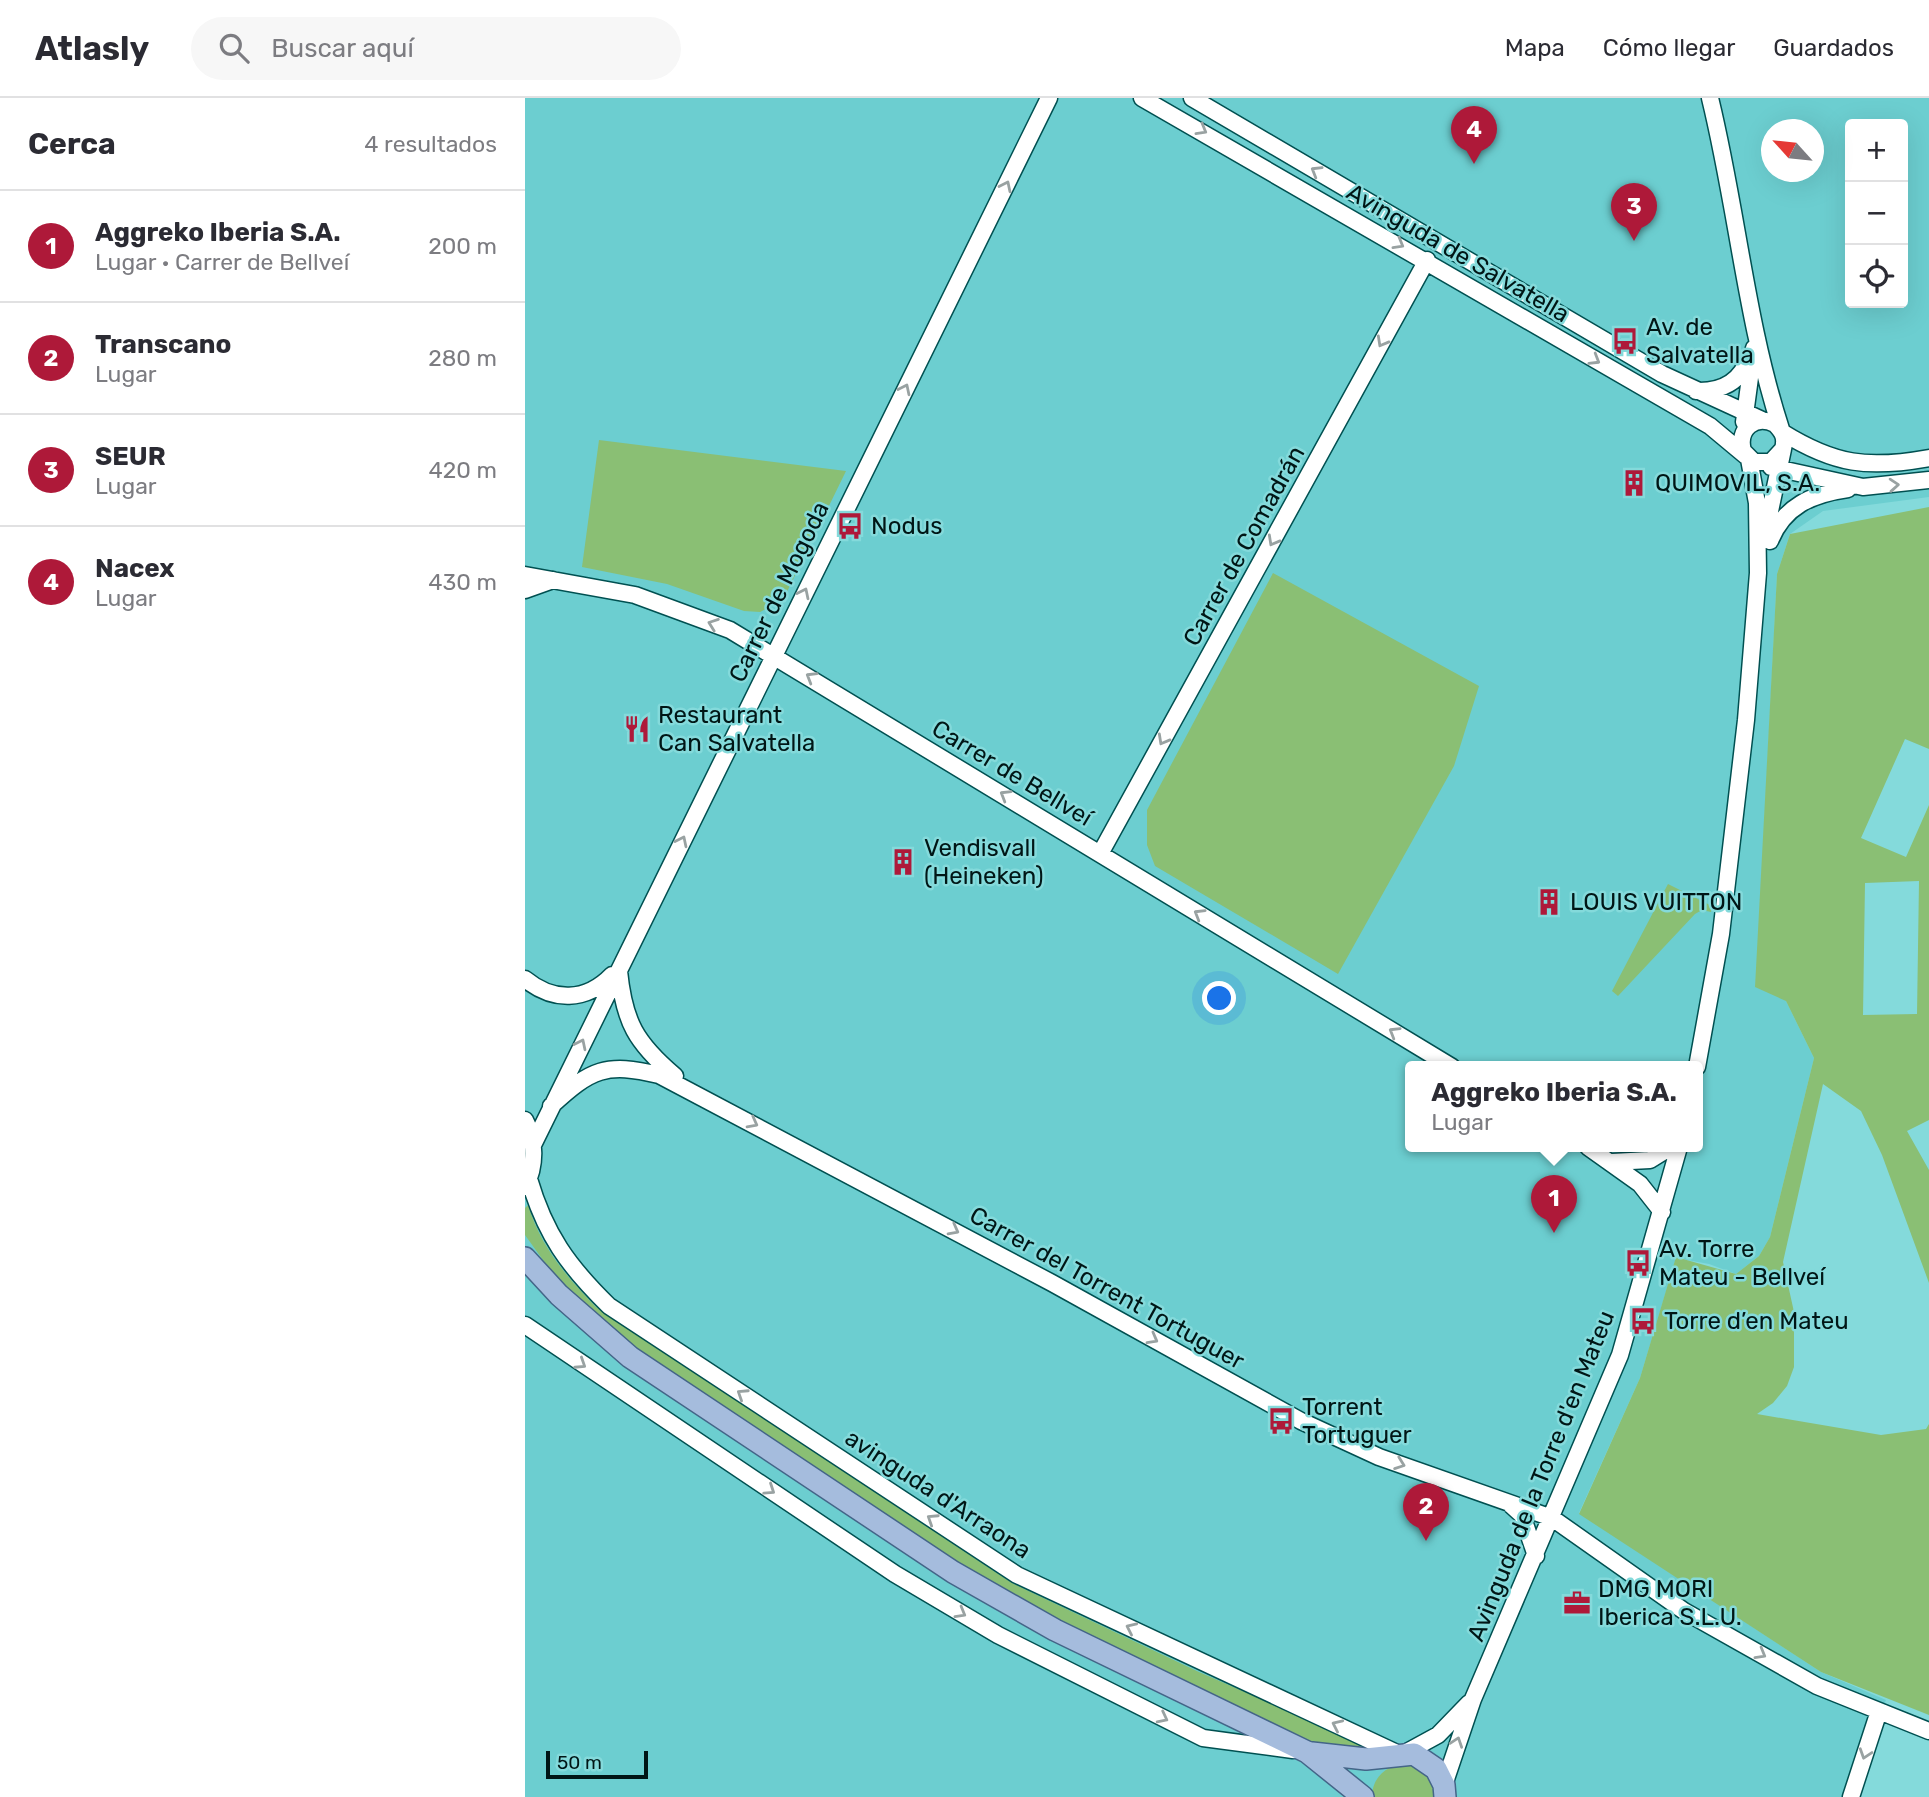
<!DOCTYPE html>
<html lang="es">
<meta charset="utf-8">
<style>
body{margin:0;font-family:Rubik,sans-serif;background:#f7f7f7;color:#2b2b33}
.controls{position:absolute;right:21px;top:21px;display:grid;overflow:hidden;border-radius:7px;box-shadow:0 7px 28px #0002}
.controls button{width:63px;height:63px;display:grid;place-items:center;padding:0;border:0;border-bottom:2px solid #e1e1e2;background:#fff;color:#2b2b33;font:35px sans-serif}
.compass{position:absolute;left:1236px;top:21px;width:63px;height:63px;border-radius:50%;background:#fff;box-shadow:0 7px 28px #0002;rotate:297deg}
.scale{position:absolute;left:21px;bottom:18px;width:102px;box-sizing:border-box;padding-left:7px;border:4px solid #001616;border-top:0;font-size:19px;line-height:24px;white-space:nowrap;color:#001616;-webkit-text-stroke:5px #84dadb;paint-order:stroke}
.you{position:absolute;left:695px;top:901px;width:24px;height:24px;margin:-18px;border:5px solid #fff;border-radius:50%;background:#1a73e8;box-shadow:0 0 0 10px #1a73e833}
.badge{display:grid;place-items:center;width:46px;height:46px;border-radius:50%;background:#ae1939;color:#fff;font-size:23px;font-weight:700}
.pin{position:absolute;translate:-50% -58px;filter:drop-shadow(0 2px 4px #0008)}
.pin::after{content:'';position:absolute;top:37px;width:24px;height:21px;background:inherit;clip-path:polygon(0 0,100% 0,50% 100%)}
.popup{position:absolute;left:880px;top:963px;width:298px;height:91px;box-sizing:border-box;display:grid;place-content:center;border-radius:7px;background:#fff;filter:drop-shadow(0 2px 5px #0005);font-size:23px;white-space:nowrap;color:#7c7c81}
.popup b{font-size:26px;color:#2b2b33}
.popup::after{content:'';position:absolute;left:50%;top:100%;margin-left:-14px;border:14px solid transparent;border-top-color:#fff}
.list{margin:0;padding:0;list-style:none}
h2{display:flex;justify-content:space-between;align-items:center;height:91px;margin:0;padding:0 28px;font-size:30px}
h2 small{font-size:23px;font-weight:400;color:#7c7c81}
.list li{display:grid;grid-template-columns:46px 1fr auto;gap:21px;align-items:center;box-sizing:border-box;height:112px;padding:0 28px;border-top:2px solid #e1e1e2}
.list b{display:block;font-size:26px;white-space:nowrap}
.list p{margin:0;font-size:23px;white-space:nowrap;color:#7c7c81}
.list em{font-size:23px;font-style:normal;color:#7c7c81}
.icon{flex:none;width:38px;height:38px;fill:none;stroke:currentColor;stroke-width:2;stroke-linecap:round;stroke-linejoin:round}
.map{position:relative;flex:none;width:1404px;height:1699px;overflow:hidden}
header{display:flex;align-items:center;gap:42px;box-sizing:border-box;height:98px;padding:0 35px;background:#fff;border-bottom:2px solid #e1e1e2}
header strong{font-size:33px}
nav{display:flex;gap:38px;margin-inline-start:auto;font-size:24px}
.search{width:490px;height:63px;background:#f7f7f7;display:flex;align-items:center;gap:18px;box-sizing:border-box;padding:0 24px;border-radius:38px;color:#7c7c81;font-size:26px}
main{display:flex}
aside{flex:1;background:#fff}
.map>svg:first-child{display:block}
</style>
<header>
<strong>Atlasly</strong>
<div class="search"><svg class="icon" aria-label="search" viewBox="0 0 24 24"><circle cx="10" cy="10" r="6"/><path d="M15 15l6 6"/></svg>Buscar aquí</div>
<nav><a>Mapa</a><a>Cómo llegar</a><a>Guardados</a></nav>
</header>
<main>
<aside>
<h2>Cerca<small>4 resultados</small></h2>
<ul class="list">
<li><span class="badge">1</span><div><b>Aggreko Iberia S.A.</b><p>Lugar · Carrer de Bellveí</p></div><em>200 m</em></li>
<li><span class="badge">2</span><div><b>Transcano</b><p>Lugar</p></div><em>280 m</em></li>
<li><span class="badge">3</span><div><b>SEUR</b><p>Lugar</p></div><em>420 m</em></li>
<li><span class="badge">4</span><div><b>Nacex</b><p>Lugar</p></div><em>430 m</em></li>
</ul>
</aside>
<div class="map">
<svg width="1404" height="1699" viewBox="0 0 1404 1699">
<rect width="100%" height="100%" fill="#84dadb"/>
<path fill="#6cced0" fill-rule="evenodd" d="M 0,0 L 1404,0 L 1404,399 L 1298,413 L 1265,436 L 1252,476 L 1234,831 L 1261,903 L 1289,960 L 1245,1139 L 1234,1158 L 1211,1176 L 1184,1166 L 1151,1160 L 1115,1280 L 1054,1415 L 1296,1574 L 1361,1602 L 1322,1699 L 0,1699 ZM 1325,26 L 1378,26 L 1378,205 L 1325,205 ZM 1246,32 L 1288,32 L 1288,74 L 1246,74 ZM 886,969 L 1172,969 L 1172,1049 L 886,1049 Z"/>
<path fill="#8abf74" fill-rule="evenodd" d="M 74,342 L 321,373 L 258,502 L 235,514 L 219,513 L 142,486 L 57,469 Z
M 1404,409 L 1404,651 L 1380,641 L 1336,740 L 1381,759 L 1404,707 L 1404,1022 L 1382,1033 L 1404,1072 L 1404,1185 L 1357,1057 L 1336,1013 L 1298,986 L 1258,1164 L 1269,1214 L 1269,1269 L 1262,1288 L 1248,1305 L 1232,1316 L 1356,1337 L 1401,1331 L 1404,1326 L 1404,1617 L 1296,1574 L 1054,1416 L 1115,1280 L 1151,1159 L 1211,1176 L 1234,1158 L 1245,1139 L 1289,960 L 1261,903 L 1230,889 L 1252,476 L 1265,436 ZM 1394,783 L 1392,916 L 1338,917 L 1340,785 Z
M 748,475 L 954,588 L 929,668 L 813,876 L 630,768 L 622,747 L 622,712 Z
M 1143,786 L 1187,808 L 1186,814 L 1177,812 L 1170,816 L 1093,898 L 1087,893 Z
M 3,1107 C 16,1149 41,1178 71,1209 L 487,1485 L 674,1574 L 853,1652 L 800,1651 L 485,1501 L 123,1261 L 33,1183 L 0,1137 L 0,1110 Z
M 881,1664 L 904,1671 L 916,1699 L 847,1699 C 847,1678 863,1667 881,1664 Z"/>
<g fill="none" stroke-linecap="round" stroke-linejoin="round">
<defs>
<path id="minor" d="M 617,0 L 1185,328 L 1221,358
M 667,0 L 1137,276 L 1237,322
M 1185,0 C 1212,110 1221,224 1256,331
M 1171,293 C 1196,294 1216,284 1224,259
M 1219,324 L 1229,250
M 1257,334 C 1310,367 1343,371 1404,360
M 1246,369 L 1338,389 L 1404,382
M 1239,442 L 1258,351 C 1261,340 1258,334 1250,326 C 1230,316 1212,331 1218,353 L 1229,364 L 1246,364 L 1258,351
M 1245,443 C 1259,408 1287,396 1323,391
M 0,477 L 110,497 L 205,532 L 927,969
M 0,492 L 28,482
M 575,756 L 902,162
M 94,873 C 99,924 111,945 150,978
M 0,881 C 28,904 61,904 87,877
M 1172,969 L 1196,836 L 1221,622 L 1233,475 L 1232,405 L 1224,361
M 26,1008 C 66,971 81,964 134,977 L 527,1185 L 776,1323 L 854,1359 L 1027,1420 L 1159,1513 L 1292,1588 L 1404,1633
M 0,1022 C 11,1042 11,1068 0,1089
M 8,1047 L 524,0
M 1063,1049 L 1115,1086 L 1137,1114
M 1087,1064 L 1125,1062 L 1146,1049
M 4,1081 C 20,1136 43,1168 84,1208 L 492,1477 L 874,1656
M 0,1227 L 370,1476 L 473,1537 L 678,1640 L 768,1652
M 986,1407 L 997,1417 L 1011,1458
M 880,1655 L 913,1637 L 944,1605
M 919,1687 L 948,1601 L 1095,1257 L 1154,1049
M 1326,1699 L 1354,1613"/>
<path id="major" d="M 0,1160 L 34,1197 L 105,1259 L 428,1474 L 530,1532 L 782,1654 L 838,1699
M 787,1655 L 841,1661 L 889,1656 L 911,1671 L 919,1687 L 920,1699"/>
</defs>
<use href="#minor" stroke="#005051" stroke-width="19"/>
<use href="#major" stroke="#446588" stroke-width="24"/>
<use href="#minor" stroke="#fff" stroke-width="16"/>
<use href="#major" stroke="#a5bcdd" stroke-width="21"/>
</g>
<defs><path id="oneway-chevron" d="M-2-3.5L2.5 0L-2 3.5" fill="none" stroke-width="1.6" stroke-linecap="round" stroke-linejoin="round" transform="scale(1.75)"/></defs>
<g stroke="#99a2a2">
<use href="#oneway-chevron" transform="translate(677 32) rotate(30)"/>
<use href="#oneway-chevron" transform="translate(791 73) rotate(-149)"/>
<use href="#oneway-chevron" transform="translate(481 88) rotate(-64)"/>
<use href="#oneway-chevron" transform="translate(874 146) rotate(30)"/>
<use href="#oneway-chevron" transform="translate(857 244) rotate(119)"/>
<use href="#oneway-chevron" transform="translate(1070 262) rotate(31)"/>
<use href="#oneway-chevron" transform="translate(380 291) rotate(-64)"/>
<use href="#oneway-chevron" transform="translate(1369 387) rotate(-4)"/>
<use href="#oneway-chevron" transform="translate(748 443) rotate(119)"/>
<use href="#oneway-chevron" transform="translate(279 495) rotate(-64)"/>
<use href="#oneway-chevron" transform="translate(188 526) rotate(-160)"/>
<use href="#oneway-chevron" transform="translate(286 579) rotate(-149)"/>
<use href="#oneway-chevron" transform="translate(638 642) rotate(119)"/>
<use href="#oneway-chevron" transform="translate(480 697) rotate(-149)"/>
<use href="#oneway-chevron" transform="translate(157 743) rotate(-64)"/>
<use href="#oneway-chevron" transform="translate(674 816) rotate(-149)"/>
<use href="#oneway-chevron" transform="translate(869 934) rotate(-149)"/>
<use href="#oneway-chevron" transform="translate(56 946) rotate(-64)"/>
<use href="#oneway-chevron" transform="translate(228 1025) rotate(28)"/>
<use href="#oneway-chevron" transform="translate(429 1132) rotate(28)"/>
<use href="#oneway-chevron" transform="translate(628 1241) rotate(29)"/>
<use href="#oneway-chevron" transform="translate(56 1266) rotate(33)"/>
<use href="#oneway-chevron" transform="translate(217 1296) rotate(-147)"/>
<use href="#oneway-chevron" transform="translate(875 1366) rotate(20)"/>
<use href="#oneway-chevron" transform="translate(245 1392) rotate(34)"/>
<use href="#oneway-chevron" transform="translate(407 1421) rotate(-147)"/>
<use href="#oneway-chevron" transform="translate(436 1515) rotate(30)"/>
<use href="#oneway-chevron" transform="translate(606 1530) rotate(-155)"/>
<use href="#oneway-chevron" transform="translate(1236 1556) rotate(30)"/>
<use href="#oneway-chevron" transform="translate(638 1620) rotate(27)"/>
<use href="#oneway-chevron" transform="translate(812 1627) rotate(-155)"/>
<use href="#oneway-chevron" transform="translate(932 1644) rotate(-71)"/>
<use href="#oneway-chevron" transform="translate(1340 1656) rotate(108)"/>
</g>
<defs>
<symbol id="bus-bare" viewBox="-9 -9 18 18"><path d="M-5-6H5V4H4V6H2V4H-2V6H-4V4H-5ZM-3.5-4V0h7V-4ZM-3.5 1.2v1.5H-2V1.2ZM2 1.2v1.5H3.5V1.2Z" fill="#ae1939" stroke="#84dadb" stroke-width="2.5" paint-order="stroke"/></symbol>
<symbol id="building-bare" viewBox="-9 -9 18 18"><path d="M-4-6H4V6H1V3H-1V6H-4ZM-2.5-4.3h1.7v1.8h-1.7ZM.8-4.3h1.7v1.8H.8ZM-2.5-1h1.7V.8h-1.7ZM.8-1h1.7V.8H.8Z" fill="#ae1939" stroke="#84dadb" stroke-width="2.5" paint-order="stroke"/></symbol>
<symbol id="restaurant-bare" viewBox="-9 -9 18 18"><path d="M-5-6h1v4h1v-4h1v4h1v-4h1v5L-1.5 .5V6h-2V.5L-5-1ZM5-6V6H3V1.5H1.5Q1.5-4 5-6Z" fill="#ae1939" stroke="#84dadb" stroke-width="2.5" paint-order="stroke"/></symbol>
<symbol id="office-bare" viewBox="-9 -9 18 18"><path d="M-6-3h4V-5.5h4V-3h4V5H-6ZM-1-4.5V-3h2v-1.5ZM-6 0V1H6V0Z" fill="#ae1939" stroke="#84dadb" stroke-width="2.5" paint-order="stroke"/></symbol>
</defs>
<g fill-rule="evenodd">
<use href="#bus-bare" x="1081" y="224" width="38" height="38"/>
<use href="#building-bare" x="1090" y="366" width="38" height="38"/>
<use href="#bus-bare" x="306" y="409" width="38" height="38"/>
<use href="#restaurant-bare" x="93" y="612" width="38" height="38"/>
<use href="#building-bare" x="359" y="745" width="38" height="38"/>
<use href="#building-bare" x="1005" y="785" width="38" height="38"/>
<use href="#bus-bare" x="1094" y="1146" width="38" height="38"/>
<use href="#bus-bare" x="1099" y="1204" width="38" height="38"/>
<use href="#bus-bare" x="737" y="1304" width="38" height="38"/>
<use href="#office-bare" x="1033" y="1486" width="38" height="38"/>
</g>
<g text-anchor="middle" dominant-baseline="central" stroke-width="5" stroke-linejoin="round" paint-order="stroke">
<g font-size="24" fill="#001616" stroke="#84dadb">
<text transform="translate(933 155) rotate(30)">Avinguda de Salvatella</text>
<text transform="translate(719 448) rotate(-61)">Carrer de Comadrán</text>
<text transform="translate(254 494) rotate(-64)">Carrer de Mogoda</text>
<text transform="translate(487 675) rotate(31)">Carrer de Bellveí</text>
<text transform="translate(582 1190) rotate(29)">Carrer del Torrent Tortuguer</text>
<text transform="translate(1016 1378) rotate(-68)">Avinguda de la Torre d'en Mateu</text>
<text transform="translate(413 1396) rotate(33)">avinguda d'Arraona</text>
</g>
<g font-size="24" fill="#001616" stroke="#84dadb" text-anchor="start">
<text x="1121" y="229">Av. de<tspan x="1121" dy="28">Salvatella</tspan></text>
<text x="1130" y="385">QUIMOVIL, S.A.</text>
<text x="346" y="428">Nodus</text>
<text x="133" y="617">Restaurant<tspan x="133" dy="28">Can Salvatella</tspan></text>
<text x="399" y="750">Vendisvall<tspan x="399" dy="28">(Heineken)</tspan></text>
<text x="1045" y="804">LOUIS VUITTON</text>
<text x="1134" y="1151">Av. Torre<tspan x="1134" dy="28">Mateu - Bellveí</tspan></text>
<text x="1139" y="1223">Torre d’en Mateu</text>
<text x="777" y="1309">Torrent<tspan x="777" dy="28">Tortuguer</tspan></text>
<text x="1073" y="1491">DMG MORI<tspan x="1073" dy="28">Iberica S.L.U.</tspan></text>
</g>
</g>
</svg>
<div class="controls">
<button>+</button>
<button>−</button>
<button><svg class="icon" aria-label="locate" viewBox="0 0 24 24"><circle cx="12" cy="12" r="6"/><path d="M12 2v4M12 18v4M2 12h4M18 12h4"/></svg></button>
</div>
<svg class="compass" viewBox="-18 -18 36 36"><path d="M0-13l5 13h-10z" fill="#e53935"/><path d="M0 13l5-13h-10z" fill="#7c7c81"/></svg>
<div class="scale">50 m</div>
<div class="you"></div>
<div class="pin badge" style="left:1029px;top:1135px">1</div>
<div class="popup"><b>Aggreko Iberia S.A.</b>Lugar</div>
<div class="pin badge" style="left:901px;top:1443px">2</div>
<div class="pin badge" style="left:1109px;top:143px">3</div>
<div class="pin badge" style="left:949px;top:66px">4</div>
</div>
</main>
